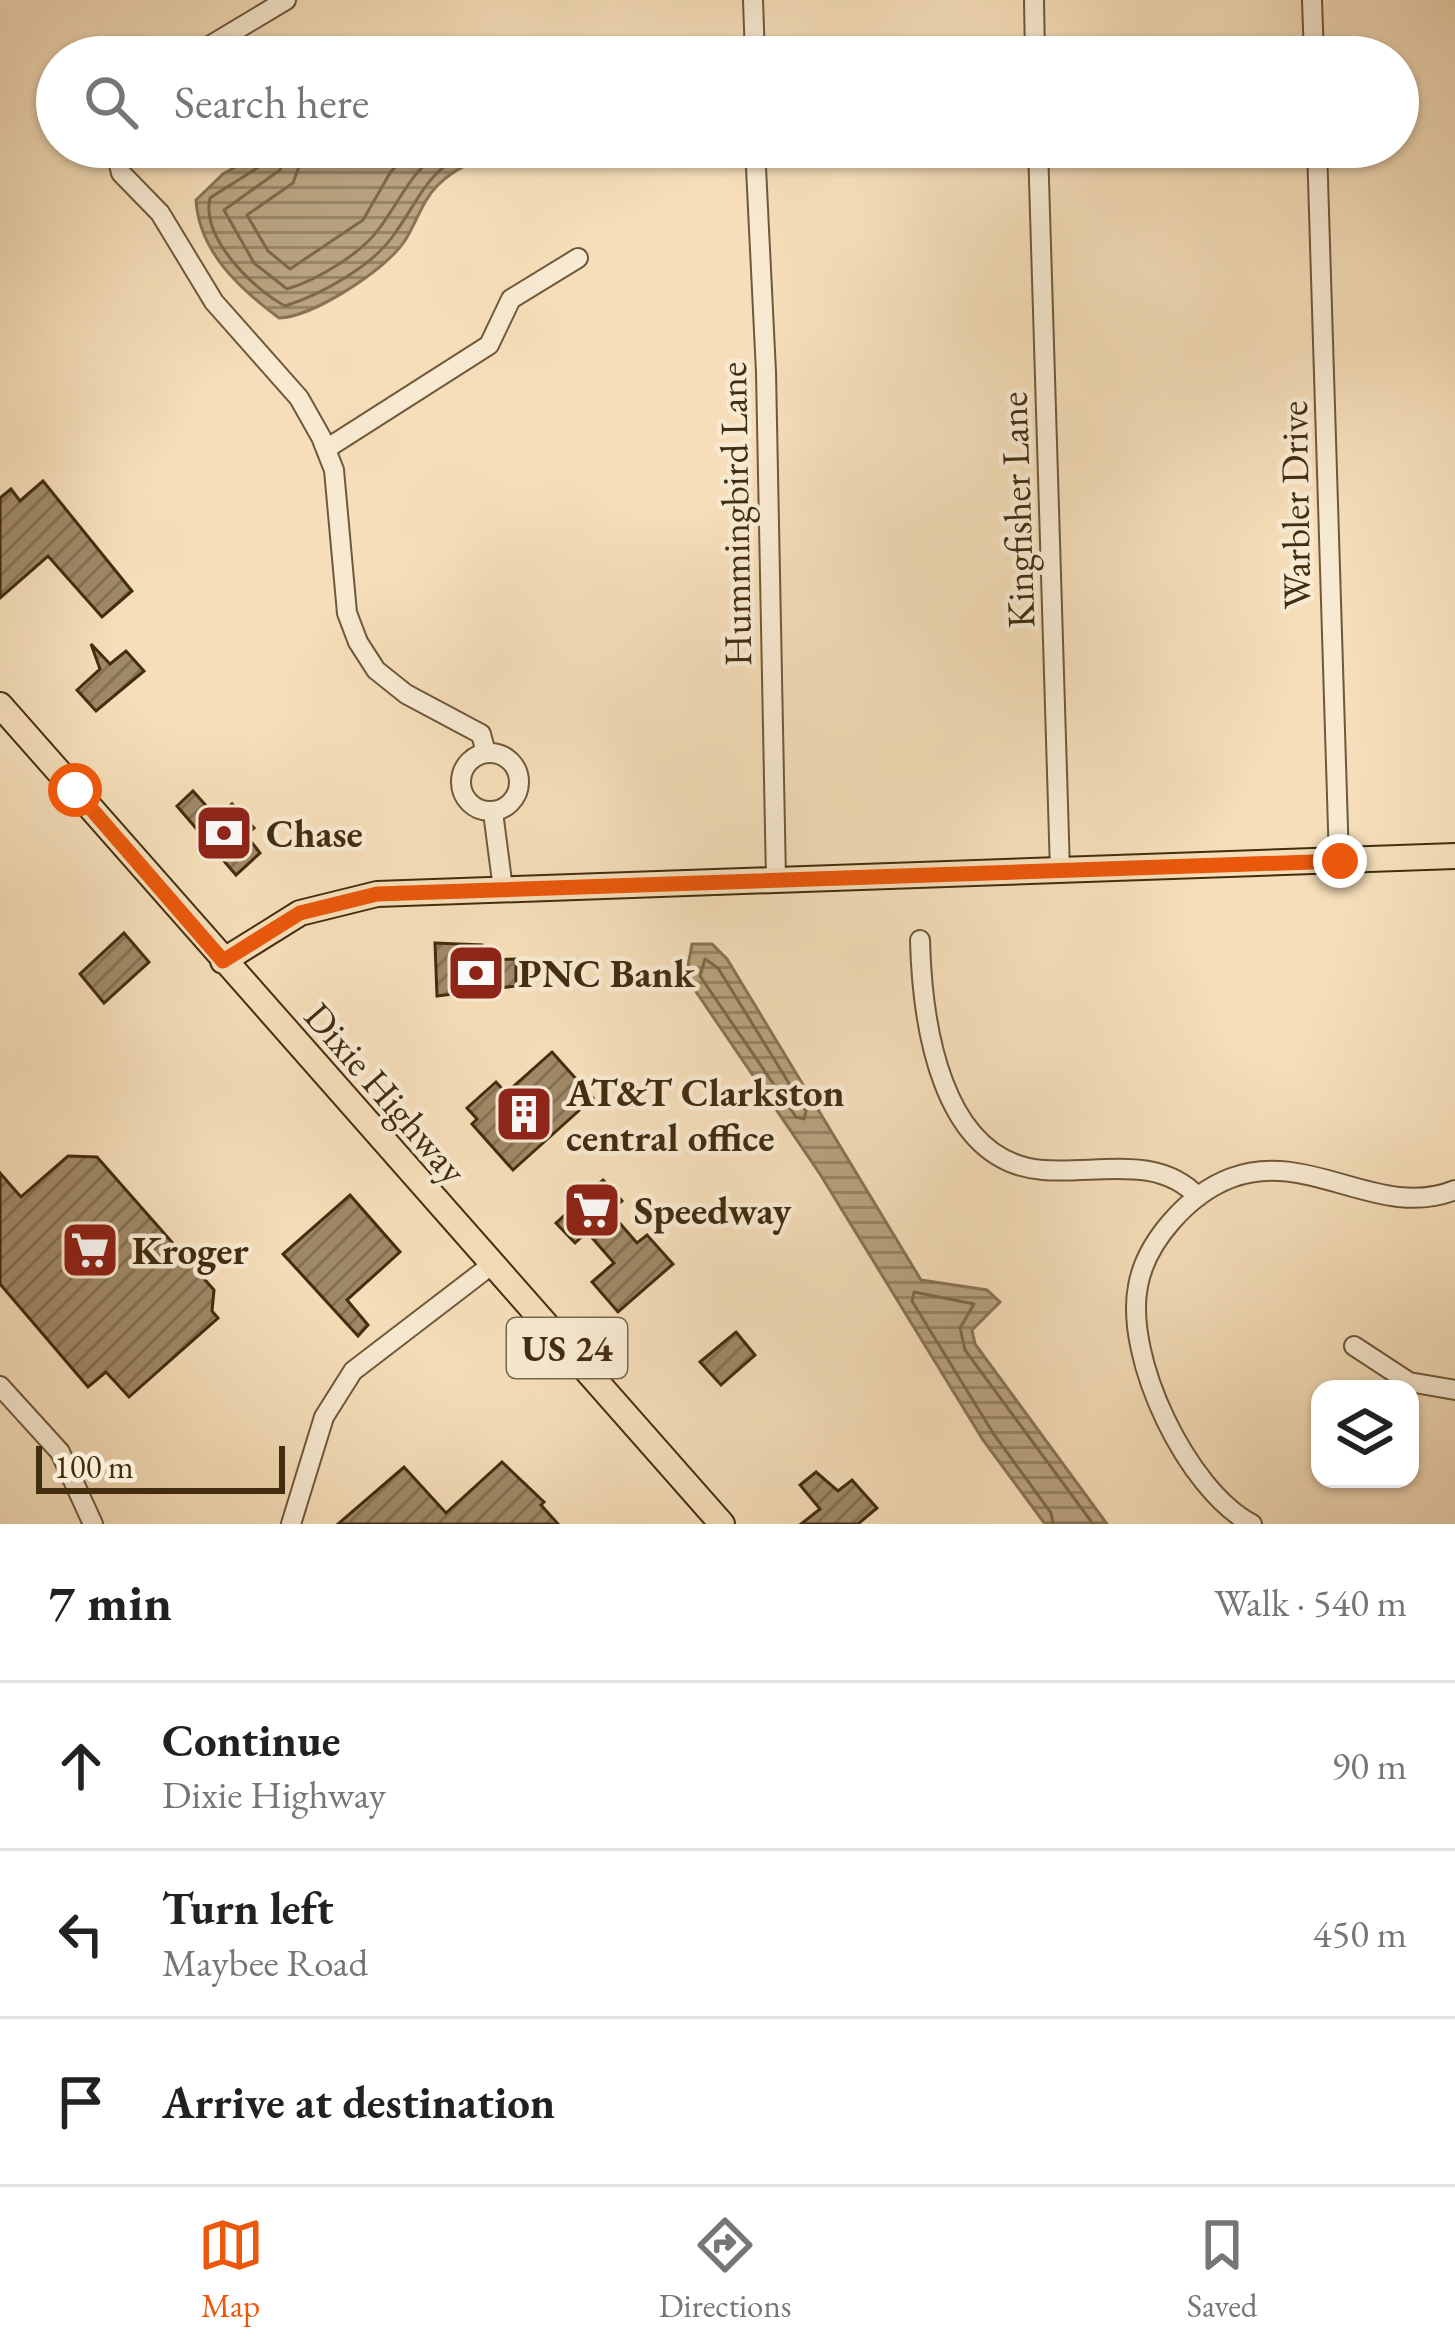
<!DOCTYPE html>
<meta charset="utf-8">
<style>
body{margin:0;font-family:"EB Garamond",serif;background:#f6f6f6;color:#222}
.controls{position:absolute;right:36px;bottom:36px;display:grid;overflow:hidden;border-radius:24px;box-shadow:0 3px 9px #0004}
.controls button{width:108px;height:108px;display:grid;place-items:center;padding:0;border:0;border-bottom:3px solid #e0e0e0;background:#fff;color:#222;font:60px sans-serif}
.scale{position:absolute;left:36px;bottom:30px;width:249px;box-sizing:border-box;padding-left:12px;border:6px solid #432d0f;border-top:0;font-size:33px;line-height:42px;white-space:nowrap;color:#432d0f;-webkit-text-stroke:9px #f8ead2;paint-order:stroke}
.stop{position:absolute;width:36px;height:36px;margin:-27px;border:9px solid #ea580c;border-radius:50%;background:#fff}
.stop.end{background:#ea580c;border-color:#fff;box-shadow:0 3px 12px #0008}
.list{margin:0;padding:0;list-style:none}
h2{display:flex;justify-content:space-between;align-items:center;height:156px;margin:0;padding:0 48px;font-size:51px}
h2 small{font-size:39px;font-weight:400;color:#767676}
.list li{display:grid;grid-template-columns:78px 1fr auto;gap:36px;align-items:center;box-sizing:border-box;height:168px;padding:0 48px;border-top:3px solid #e0e0e0}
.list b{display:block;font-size:45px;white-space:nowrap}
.list p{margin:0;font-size:39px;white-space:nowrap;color:#767676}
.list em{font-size:39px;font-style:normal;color:#767676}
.icon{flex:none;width:66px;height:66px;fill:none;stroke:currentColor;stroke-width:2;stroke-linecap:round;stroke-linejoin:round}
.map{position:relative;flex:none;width:1455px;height:1524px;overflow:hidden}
.search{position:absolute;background:#fff;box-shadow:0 3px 9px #0004;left:36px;right:36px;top:36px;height:132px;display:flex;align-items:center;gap:30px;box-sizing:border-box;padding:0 42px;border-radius:66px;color:#767676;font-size:45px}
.sheet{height:660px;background:#fff}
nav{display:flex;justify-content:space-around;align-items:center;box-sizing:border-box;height:168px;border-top:3px solid #e0e0e0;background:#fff;font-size:33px;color:#767676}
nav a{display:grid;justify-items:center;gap:6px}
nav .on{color:#ea580c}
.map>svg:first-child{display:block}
</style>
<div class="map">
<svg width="1455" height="1524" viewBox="0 0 1455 1524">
<defs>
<pattern id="water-rules" width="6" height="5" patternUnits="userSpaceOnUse" patternTransform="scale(3)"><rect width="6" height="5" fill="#b8a27f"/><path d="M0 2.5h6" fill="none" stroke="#978466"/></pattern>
<pattern id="building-hatch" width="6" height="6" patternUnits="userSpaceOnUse" patternTransform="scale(3)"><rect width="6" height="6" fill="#a08967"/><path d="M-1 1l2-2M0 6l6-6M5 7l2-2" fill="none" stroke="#847053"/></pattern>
</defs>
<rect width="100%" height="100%" fill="#f5deb9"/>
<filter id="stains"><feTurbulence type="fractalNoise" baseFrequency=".00167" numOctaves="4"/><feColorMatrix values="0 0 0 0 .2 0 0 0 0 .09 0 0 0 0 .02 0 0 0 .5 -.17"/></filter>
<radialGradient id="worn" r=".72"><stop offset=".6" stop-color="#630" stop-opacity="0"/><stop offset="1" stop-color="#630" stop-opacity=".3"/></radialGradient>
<path fill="url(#water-rules)" stroke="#897352" stroke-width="3" d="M 271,147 L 509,147 C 484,157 456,166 437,186 C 422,201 416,224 404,242 C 385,270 313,317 279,318 C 240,289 199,252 196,200 L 223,174 Z
M 692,944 L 712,944 L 727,959 L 921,1280 L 987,1290 L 1000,1302 L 972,1330 L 975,1344 L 1107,1524 L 1045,1524 L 983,1440 L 820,1174 L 686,977 Z"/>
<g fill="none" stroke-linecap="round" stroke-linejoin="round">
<path stroke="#7e6847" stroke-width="3" d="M 273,147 L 268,161 L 210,198 C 201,238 252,288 285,306 C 320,295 371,267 393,236 C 425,191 420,181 470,147
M 288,147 L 280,170 L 224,210 L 254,263 L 287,289 C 317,280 363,253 381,226 C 404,194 412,169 447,147
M 306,147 L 293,183 L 247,215 L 268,251 L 290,269 L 363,220 L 390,173 L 412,147
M 705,959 L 718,968 L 806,1111 L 804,1119 L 796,1117 L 700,976 Z
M 1053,1524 L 1051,1513 L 993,1433 L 912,1301 L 914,1292 L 974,1304 L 960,1328 L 965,1350 L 1093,1524"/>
</g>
<path fill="url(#building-hatch)" stroke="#432d0f" stroke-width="3" d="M 43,481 L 132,591 L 102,617 L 48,556 L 0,598 L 0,498 L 11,489 L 20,501 Z
M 91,644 L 110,664 L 126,651 L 144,671 L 96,711 L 77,690 L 100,669 Z
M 193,791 L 217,818 L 232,804 L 254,828 L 246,835 L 260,853 L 236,875 L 177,806 Z
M 124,933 L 149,962 L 104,1003 L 80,974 Z
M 435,943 L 482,945 L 483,960 L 516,959 L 516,986 L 437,996 Z
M 552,1052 L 593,1098 L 513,1170 L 472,1124 L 477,1119 L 467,1108 L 496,1082 L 506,1093 Z
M 68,1156 L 97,1157 L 214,1290 L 212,1311 L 218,1318 L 129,1397 L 106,1372 L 88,1387 L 0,1284 L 0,1173 L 21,1197 Z
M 603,1180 L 622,1201 L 610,1212 L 637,1243 L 647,1235 L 673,1264 L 618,1312 L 592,1282 L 614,1263 L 587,1232 L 575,1243 L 556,1223 Z
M 350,1195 L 400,1252 L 347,1300 L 368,1325 L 358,1336 L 283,1254 Z
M 736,1332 L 755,1355 L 721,1385 L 700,1362 Z
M 502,1462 L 544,1502 L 541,1505 L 558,1524 L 338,1524 L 404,1467 L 446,1513 Z
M 816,1472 L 838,1491 L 852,1480 L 877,1508 L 858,1524 L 801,1524 L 820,1509 L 800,1485 Z"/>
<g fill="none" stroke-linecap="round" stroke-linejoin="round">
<defs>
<path id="minor" d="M 753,0 L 755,57
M 1034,0 L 1035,57
M 1312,0 L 1314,57
M 191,57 L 286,0
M 115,147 L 121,173 L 160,213 L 214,302 L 299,398 L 321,437 L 334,470 L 347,613 L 358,642 L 376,670 L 406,694 L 481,734 L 486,753
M 755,147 L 766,372 L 776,880
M 1038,147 L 1060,871
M 1317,147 L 1339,861
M 326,449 L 489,345 L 511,299 L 578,258
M461 782a29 29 0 1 1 58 0a29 29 0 1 1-58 0Z
M 493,812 L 503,889
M 920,940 C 922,1019 939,1162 1043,1170 C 1098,1174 1158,1154 1198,1197
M 1354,1346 L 1409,1382 L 1455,1390
M 0,1386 L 60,1452 L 93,1524
M 291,1524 L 324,1417 L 353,1371 L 490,1266
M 1252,1524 C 1187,1490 1124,1358 1138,1286 C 1146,1241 1189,1194 1231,1178 C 1308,1148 1379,1221 1455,1190"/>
<path id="major" d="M 0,705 L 722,1524
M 223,961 L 300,913 L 377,894 L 1455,856"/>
</defs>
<use href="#minor" stroke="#70593a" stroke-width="22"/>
<use href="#major" stroke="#432d0f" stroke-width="28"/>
<use href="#minor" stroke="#f8ead2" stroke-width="18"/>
<use href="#major" stroke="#f5deb9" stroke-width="24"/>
</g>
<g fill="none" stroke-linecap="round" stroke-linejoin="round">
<path stroke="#ea580c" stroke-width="15" d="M 75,790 L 223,961 L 300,913 L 377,894 L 1340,861"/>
</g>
<defs>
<symbol id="bank-square" viewBox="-11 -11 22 22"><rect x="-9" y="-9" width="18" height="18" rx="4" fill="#8f2418" stroke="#f8ead2"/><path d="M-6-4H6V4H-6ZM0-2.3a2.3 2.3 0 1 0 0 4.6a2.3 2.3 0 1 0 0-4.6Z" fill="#fff"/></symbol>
<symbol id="building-square" viewBox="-11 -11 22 22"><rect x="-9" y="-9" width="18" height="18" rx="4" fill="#8f2418" stroke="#f8ead2"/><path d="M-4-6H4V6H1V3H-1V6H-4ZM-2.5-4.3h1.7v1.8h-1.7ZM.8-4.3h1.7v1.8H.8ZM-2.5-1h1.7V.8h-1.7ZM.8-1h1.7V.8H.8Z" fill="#fff"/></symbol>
<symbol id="supermarket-square" viewBox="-11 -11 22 22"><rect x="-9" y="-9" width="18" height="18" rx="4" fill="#8f2418" stroke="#f8ead2"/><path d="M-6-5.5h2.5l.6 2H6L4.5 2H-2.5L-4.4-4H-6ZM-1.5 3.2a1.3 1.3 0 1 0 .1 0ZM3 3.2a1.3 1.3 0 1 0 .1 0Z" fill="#fff"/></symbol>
</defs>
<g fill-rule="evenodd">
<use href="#bank-square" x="191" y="800" width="66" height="66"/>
<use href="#bank-square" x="443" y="940" width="66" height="66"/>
<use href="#building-square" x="491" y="1081" width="66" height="66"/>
<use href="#supermarket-square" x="559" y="1177" width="66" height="66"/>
<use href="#supermarket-square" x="57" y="1217" width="66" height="66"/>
</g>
<g text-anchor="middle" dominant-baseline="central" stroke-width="9" stroke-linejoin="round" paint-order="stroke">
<rect fill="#f8ead2" stroke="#79664a" stroke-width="3" x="507" y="1318" width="120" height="60" rx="9"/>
<g font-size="36" font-weight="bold" fill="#432d0f">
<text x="567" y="1348">US 24</text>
</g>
<g font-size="39" fill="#432d0f" stroke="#f8ead2">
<text transform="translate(1295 505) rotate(-91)">Warbler Drive</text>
<text transform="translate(1017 510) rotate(-92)">Kingfisher Lane</text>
<text transform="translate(735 514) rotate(-91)">Hummingbird Lane</text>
<text transform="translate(386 1093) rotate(49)">Dixie Highway</text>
</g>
<g font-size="39" font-weight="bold" fill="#432d0f" stroke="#f8ead2" text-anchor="start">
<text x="266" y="833">Chase</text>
<text x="518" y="973">PNC Bank</text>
<text x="566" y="1092">AT&amp;T Clarkston<tspan x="566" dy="45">central office</tspan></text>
<text x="634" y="1210">Speedway</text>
<text x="132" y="1250">Kroger</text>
</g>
</g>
<rect width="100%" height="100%" filter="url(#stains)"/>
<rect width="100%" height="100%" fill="url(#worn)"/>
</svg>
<div class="controls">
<button><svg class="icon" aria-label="layers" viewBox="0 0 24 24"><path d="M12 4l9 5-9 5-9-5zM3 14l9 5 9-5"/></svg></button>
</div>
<div class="scale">100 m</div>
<div class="stop" style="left:75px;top:790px"></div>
<div class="stop end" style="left:1340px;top:861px"></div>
<div class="search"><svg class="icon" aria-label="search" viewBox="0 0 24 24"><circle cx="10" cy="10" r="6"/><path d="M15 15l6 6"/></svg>Search here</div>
</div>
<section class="sheet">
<h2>7 min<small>Walk · 540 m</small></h2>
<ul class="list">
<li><svg class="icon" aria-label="ahead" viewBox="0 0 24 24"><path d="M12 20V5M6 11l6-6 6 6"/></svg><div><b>Continue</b><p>Dixie Highway</p></div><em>90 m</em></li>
<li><svg class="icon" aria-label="left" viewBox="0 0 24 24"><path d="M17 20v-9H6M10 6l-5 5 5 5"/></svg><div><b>Turn left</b><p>Maybee Road</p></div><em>450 m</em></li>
<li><svg class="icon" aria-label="arrive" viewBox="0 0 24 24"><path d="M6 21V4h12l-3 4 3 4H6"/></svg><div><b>Arrive at destination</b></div></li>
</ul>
</section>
<nav>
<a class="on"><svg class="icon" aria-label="map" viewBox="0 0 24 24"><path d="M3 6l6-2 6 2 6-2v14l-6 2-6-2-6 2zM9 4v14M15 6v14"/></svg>Map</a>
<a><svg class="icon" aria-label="directions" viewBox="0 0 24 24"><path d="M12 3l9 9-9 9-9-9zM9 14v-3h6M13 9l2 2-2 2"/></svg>Directions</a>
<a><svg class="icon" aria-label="saved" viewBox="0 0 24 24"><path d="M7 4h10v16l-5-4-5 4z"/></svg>Saved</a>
</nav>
